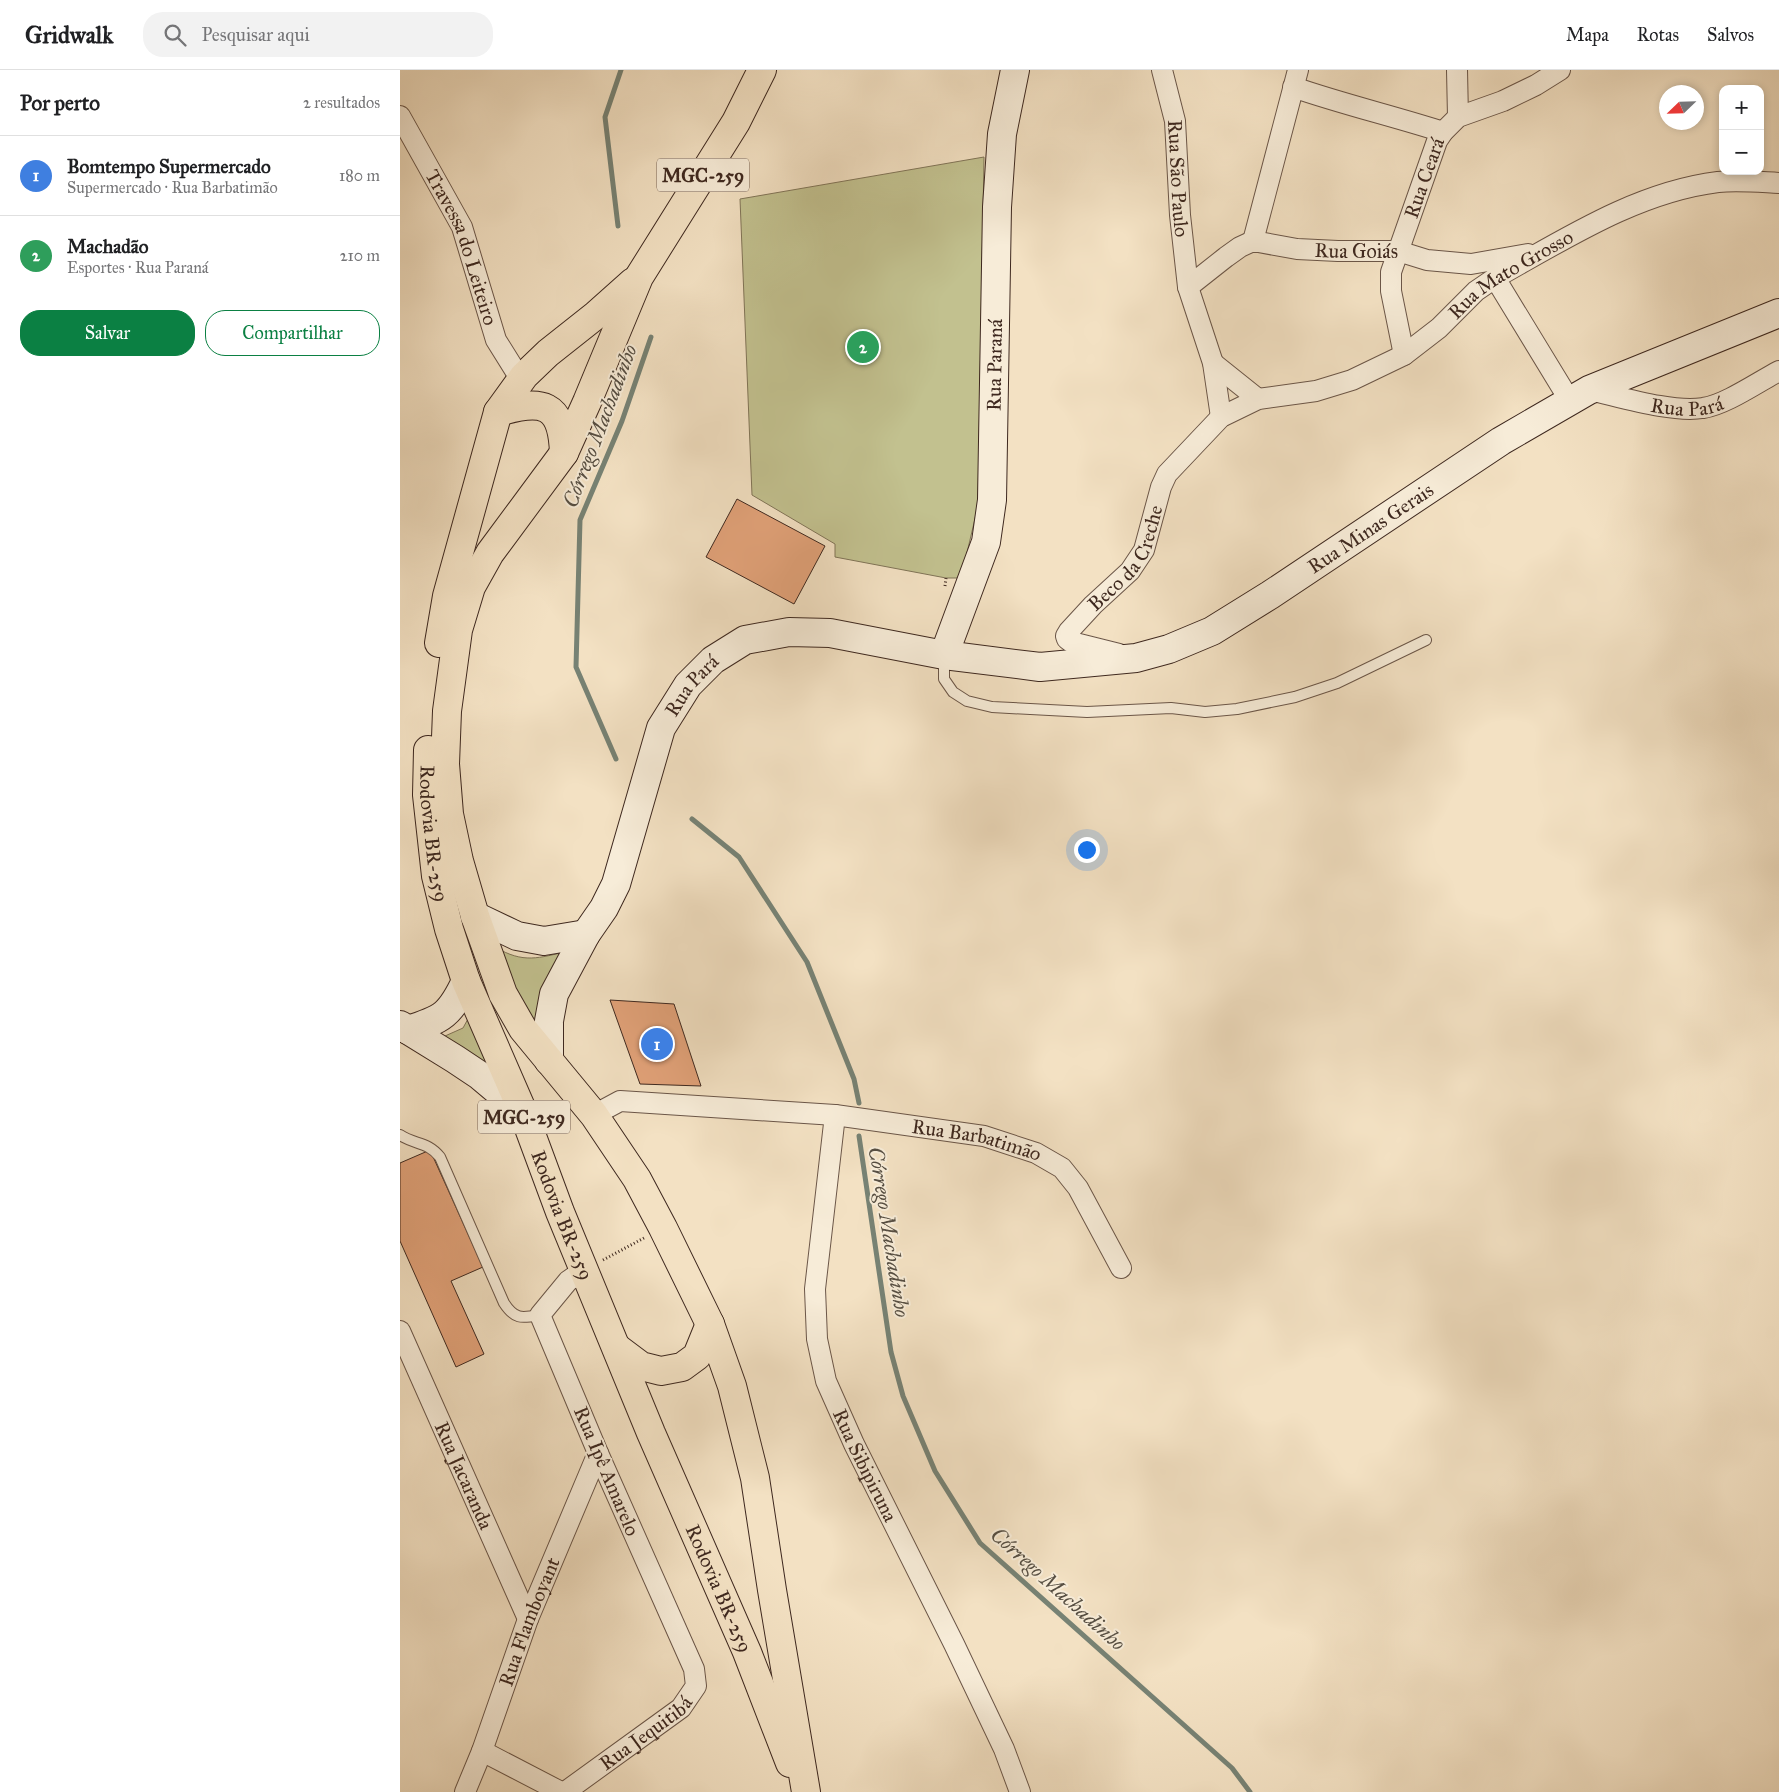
<!DOCTYPE html>
<html lang="pt">
<meta charset="utf-8">
<style>
body{margin:0;font-family:"IM FELL Great Primer",serif;background:#f2f2f2;color:#202124}
.controls{position:absolute;right:15px;top:15px;display:grid;overflow:hidden;border-radius:10px;box-shadow:0 2px 8px #0003}
.controls button{width:45px;height:45px;display:grid;place-items:center;padding:0;border:0;border-bottom:1px solid #e0e0e0;background:#fff;color:#202124;font:25px sans-serif}
.compass{position:absolute;left:1259px;top:15px;width:45px;height:45px;border-radius:50%;background:#fff;box-shadow:0 2px 8px #0003;rotate:247deg}
.you{position:absolute;left:686px;top:779px;width:18px;height:18px;margin:-12px;border:4px solid #fff;border-radius:50%;background:#1a73e8;box-shadow:0 0 0 8px #1a73e833}
.badge{display:grid;place-items:center;width:32px;height:32px;border-radius:50%;background:#0b8043;color:#fff;font-size:16px;font-weight:700}
.pin{position:absolute;translate:-50% -50%;border:2px solid #fff;box-shadow:0 1px 5px #0006}
.list{margin:0;padding:0;list-style:none}
h2{display:flex;justify-content:space-between;align-items:center;height:65px;margin:0;padding:0 20px;font-size:21px}
h2 small{font-size:16px;font-weight:400;color:#757577}
.list li{display:grid;grid-template-columns:32px 1fr auto;gap:15px;align-items:center;box-sizing:border-box;height:80px;padding:0 20px;border-top:1px solid #e0e0e0}
.list b{display:block;font-size:19px;white-space:nowrap}
.list p{margin:0;font-size:16px;white-space:nowrap;color:#757577}
.list em{font-size:16px;font-style:normal;color:#757577}
.actions{display:flex;gap:10px;padding:15px 20px}
.actions a{flex:1;padding:11px 0;border:1px solid #0b8043;border-radius:20px;text-align:center;font-size:18px;color:#0b8043}
.actions .main{background:#0b8043;color:#fff}
.icon{flex:none;width:28px;height:28px;fill:none;stroke:currentColor;stroke-width:2;stroke-linecap:round;stroke-linejoin:round}
.map{position:relative;flex:none;width:1379px;height:1722px;overflow:hidden}
header{display:flex;align-items:center;gap:30px;box-sizing:border-box;height:70px;padding:0 25px;background:#fff;border-bottom:1px solid #e0e0e0}
header strong{font-size:24px}
nav{display:flex;gap:28px;margin-inline-start:auto;font-size:18px}
.search{width:350px;height:45px;background:#f2f2f2;display:flex;align-items:center;gap:12px;box-sizing:border-box;padding:0 18px;border-radius:20px;color:#757577;font-size:19px}
main{display:flex}
aside{flex:1;background:#fff}
.map>svg:first-child{display:block}
</style>
<header>
<strong>Gridwalk</strong>
<div class="search"><svg class="icon" aria-label="search" viewBox="0 0 24 24"><circle cx="10" cy="10" r="6"/><path d="M15 15l6 6"/></svg>Pesquisar aqui</div>
<nav><a>Mapa</a><a>Rotas</a><a>Salvos</a></nav>
</header>
<main>
<aside>
<h2>Por perto<small>2 resultados</small></h2>
<ul class="list">
<li><span class="badge" style="background:#3f7fe0">1</span><div><b>Bomtempo Supermercado</b><p>Supermercado · Rua Barbatimão</p></div><em>180 m</em></li>
<li><span class="badge" style="background:#2e9e5b">2</span><div><b>Machadão</b><p>Esportes · Rua Paraná</p></div><em>210 m</em></li>
</ul>
<div class="actions"><a class="main">Salvar</a><a>Compartilhar</a></div>
</aside>
<div class="map">
<svg width="1379" height="1722" viewBox="0 0 1379 1722">
<rect width="100%" height="100%" fill="#f3e1c3"/>
<filter id="stains"><feTurbulence type="fractalNoise" baseFrequency=".004" numOctaves="4"/><feColorMatrix values="0 0 0 0 .2 0 0 0 0 .09 0 0 0 0 .02 0 0 0 .5 -.17"/></filter>
<radialGradient id="worn" r=".72"><stop offset=".6" stop-color="#630" stop-opacity="0"/><stop offset="1" stop-color="#630" stop-opacity=".3"/></radialGradient>
<path fill="#c2c18f" stroke="#807457" d="M 584,87 L 578,436 L 561,508 L 546,508 L 435,487 L 435,474 L 352,425 L 340,129 Z
M 95,877 C 124,894 138,888 169,881 L 133,955 Z
M 69,947 L 92,1002 L 36,970 L 63,958 Z"/>
<g fill="none" stroke-linecap="round" stroke-linejoin="round">
<path stroke="#778274" stroke-width="5" d="M 218,156 L 205,47 L 221,0
M 216,689 L 176,597 L 180,450 L 222,351 L 251,267
M 292,749 L 339,787 L 407,892 L 454,1009 L 459,1033
M 459,1066 L 491,1282 L 503,1326 L 535,1401 L 580,1473 L 832,1698 L 850,1722"/>
</g>
<path fill="#e2a279" stroke="#3e281f" d="M 337,429 L 425,476 L 394,534 L 306,487 Z
M 210,930 L 274,934 L 301,1016 L 240,1014 Z
M 30,1080 L 83,1197 L 51,1211 L 84,1284 L 56,1297 L 0,1171 L 0,1093 Z"/>
<g fill="none" stroke-linecap="round" stroke-linejoin="round">
<defs>
<path id="lane" d="M 544,586 L 544,609 L 553,622 L 567,631 L 592,637 L 687,642 L 771,638 L 805,642 L 837,639 L 895,627 L 937,613 L 1026,570
M 0,1065 C 15,1075 27,1071 40,1087 L 104,1233 C 115,1250 122,1248 140,1245"/>
<g id="street">
<path id="s1" d="M 762,0 L 775,51 L 780,145 L 788,217 L 813,293 L 821,347"/>
<path d="M 1057,0 L 1058,47"/>
<path d="M 893,17 C 942,34 993,46 1043,62"/>
<path id="s2" d="M 0,46 L 62,157 L 96,270 L 121,310"/>
<path d="M 853,171 L 898,0"/>
<path d="M 1095,208 L 1170,331"/>
<path id="s3" d="M 788,217 L 826,187 L 840,177 L 853,171 L 897,179 L 938,181 L 998,181 L 1027,190 L 1071,194 L 1128,184"/>
<path id="s4" d="M 1004,285 L 991,221 L 991,202 L 1037,71 L 1043,62 L 1058,47 L 1103,31 L 1136,15 L 1160,0"/>
<path d="M 813,293 L 858,329"/>
<path id="s5" d="M 1189,320 C 1221,327 1272,343 1303,338 C 1325,335 1358,312 1379,301"/>
<path id="s6" d="M 719,584 L 671,572 L 667,569 L 666,566 L 669,561 L 693,535 L 730,501 L 744,480 L 761,417 L 767,404 L 821,347 L 858,329 L 916,321 L 952,310 L 1004,285 L 1039,258 L 1076,221 L 1095,208 C 1165,169 1237,122 1318,112 C 1338,110 1359,112 1379,113"/>
<path id="s7" d="M 194,1045 L 220,1031 L 435,1045 L 584,1066 L 636,1083 L 662,1098 L 678,1118 L 721,1198"/>
<path id="s8" d="M 435,1045 L 415,1219 L 417,1269 L 426,1311 L 454,1374 L 554,1574 L 604,1679 L 620,1722"/>
<path id="s9" d="M 0,1261 L 128,1549"/>
<path d="M 82,1681 L 161,1722"/>
<path id="s10" d="M 65,1722 L 82,1681 L 128,1549 L 198,1383"/>
<path id="s11" d="M 165,1722 L 281,1638 L 296,1616 L 294,1599 L 198,1383 L 140,1245 L 168,1211 L 185,1199"/>
</g>
<g id="secondary">
<path id="s12" d="M 544,585 L 586,472 L 592,430 L 597,137 L 602,64 L 615,0"/>
<path d="M 75,846 L 117,866 L 144,871 L 186,864"/>
<path d="M 0,955 L 55,989 L 79,1005 L 123,1042"/>
<path d="M 8,960 C 43,949 50,945 66,911"/>
<path id="s13" d="M 149,991 L 149,951 L 154,924 L 186,864 L 204,838 L 216,814 L 261,658 L 288,615 L 313,590 L 345,570 L 389,562 L 430,563 L 544,585 L 640,597 L 736,588 L 769,579 L 812,561 L 870,525 L 1101,371 L 1189,320 L 1379,243"/>
</g>
<g id="highway">
<path d="M 362,0 L 336,52 L 239,207 L 187,332 L 164,383 L 90,483 L 71,517 L 58,560 L 47,641 L 45,694 L 49,744 L 59,791 L 75,846 L 103,924 L 123,959 L 194,1045 L 237,1109 L 263,1158 L 310,1254 L 332,1316 L 355,1408 L 372,1520 L 406,1722"/>
<path d="M 98,342 C 142,329 162,332 164,383"/>
<path d="M 39,573 L 47,526 L 98,342 L 124,306 L 148,283 L 196,245 L 233,212"/>
<path id="s14" d="M 28,680 L 27,725 L 36,806 L 49,859 L 66,911 L 123,1042 L 160,1142 L 251,1363 L 347,1582 L 390,1693"/>
<path d="M 217,1278 L 241,1296 L 261,1301 L 282,1297 L 297,1286 L 310,1254"/>
</g>
</defs>
<use href="#lane" stroke="#6b5648" stroke-width="12"/>
<use href="#street" stroke="#6b5648" stroke-width="22"/>
<use href="#secondary" stroke="#3e281f" stroke-width="30"/>
<use href="#highway" stroke="#3e281f" stroke-width="30"/>
<path stroke="#3e281f" stroke-width="3" stroke-dasharray="1 2.5" stroke-linecap="butt" d="M 545,516 L 546,508
M 203,1190 L 244,1168"/>
<use href="#lane" stroke="#f7ecd8" stroke-width="10"/>
<use href="#street" stroke="#f7ecd8" stroke-width="20"/>
<use href="#secondary" stroke="#f7ecd8" stroke-width="28"/>
<use href="#highway" stroke="#f3e1c3" stroke-width="28"/>
</g>
<g text-anchor="middle" dominant-baseline="central" stroke-width="4" stroke-linejoin="round" paint-order="stroke">
<g fill="#f7ecd8" stroke="#766356" stroke-width="1">
<rect x="257" y="88.5" width="92" height="33" rx="4"/>
<rect x="78" y="1030.5" width="92" height="33" rx="4"/>
</g>
<g font-size="19" font-weight="bold" fill="#3e281f">
<text x="303" y="105">MGC-259</text>
<text x="124" y="1047">MGC-259</text>
</g>
<g font-size="20" fill="#3e281f" stroke="#f7ecd8">
<text stroke="none"><textPath href="#s1" startOffset="110">Rua São Paulo</textPath></text>
<text stroke="none"><textPath href="#s4" startOffset="184">Rua Ceará</textPath></text>
<text stroke="none"><textPath href="#s2" startOffset="146">Travessa do Leiteiro</textPath></text>
<text stroke="none"><textPath href="#s3" startOffset="184">Rua Goiás</textPath></text>
<text stroke="none"><textPath href="#s6" startOffset="662">Rua Mato Grosso</textPath></text>
<text stroke="none"><textPath href="#s12" startOffset="298">Rua Paraná</textPath></text>
<text stroke="none"><textPath href="#s5" startOffset="100">Rua Pará</textPath></text>
<text stroke="none"><textPath href="#s13" startOffset="1145">Rua Minas Gerais</textPath></text>
<text stroke="none"><textPath href="#s6" startOffset="158">Beco da Creche</textPath></text>
<text stroke="none"><textPath href="#s13" startOffset="409">Rua Pará</textPath></text>
<text stroke="none"><textPath href="#s14" startOffset="84">Rodovia BR-259</textPath></text>
<text stroke="none"><textPath href="#s7" startOffset="389">Rua Barbatimão</textPath></text>
<text stroke="none"><textPath href="#s14" startOffset="489">Rodovia BR-259</textPath></text>
<text stroke="none"><textPath href="#s8" startOffset="361">Rua Sibipiruna</textPath></text>
<text transform="translate(207 1401) rotate(67)">Rua Ipê Amarelo</text>
<text stroke="none"><textPath href="#s9" startOffset="158">Rua Jacaranda</textPath></text>
<text stroke="none"><textPath href="#s14" startOffset="894">Rodovia BR-259</textPath></text>
<text stroke="none"><textPath href="#s10" startOffset="182">Rua Flamboyant</textPath></text>
<text stroke="none"><textPath href="#s11" startOffset="100">Rua Jequitibá</textPath></text>
</g>
<g font-size="21" font-style="italic" fill="#564e42" stroke="#f7ecd8">
<text transform="translate(200 356) rotate(-69)">Córrego Machadinho</text>
<text transform="translate(489 1162) rotate(81)">Córrego Machadinho</text>
<text transform="translate(658 1519) rotate(42)">Córrego Machadinho</text>
</g>
</g>
<rect width="100%" height="100%" filter="url(#stains)"/>
<rect width="100%" height="100%" fill="url(#worn)"/>
</svg>
<div class="controls">
<button>+</button>
<button>−</button>
</div>
<svg class="compass" viewBox="-18 -18 36 36"><path d="M0-13l5 13h-10z" fill="#e53935"/><path d="M0 13l5-13h-10z" fill="#757577"/></svg>
<div class="you"></div>
<div class="pin badge" style="left:257px;top:974px;background:#3f7fe0">1</div>
<div class="pin badge" style="left:463px;top:277px;background:#2e9e5b">2</div>
</div>
</main>
